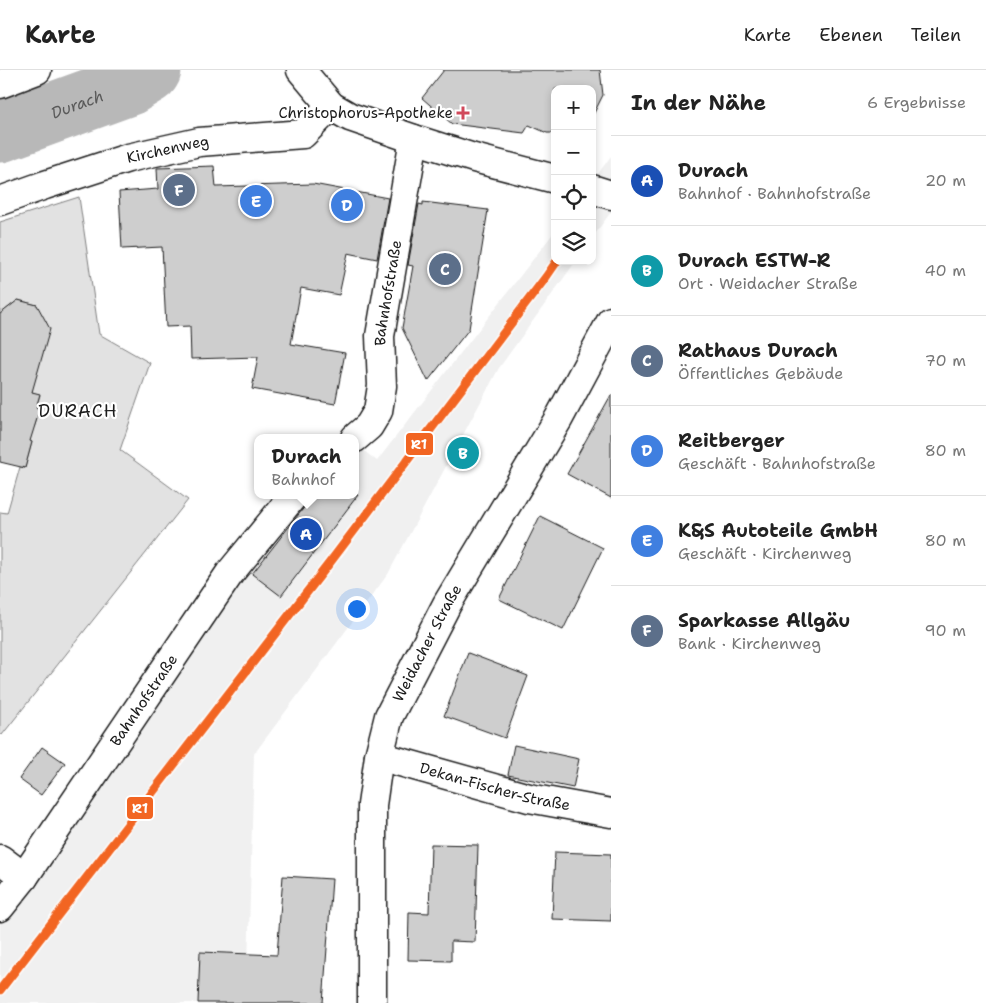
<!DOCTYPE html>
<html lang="de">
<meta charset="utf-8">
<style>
body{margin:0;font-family:"Shantell Sans",sans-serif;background:#f2f2f2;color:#222}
.controls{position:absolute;right:15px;top:15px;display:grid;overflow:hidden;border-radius:10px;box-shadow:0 2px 8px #0003}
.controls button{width:45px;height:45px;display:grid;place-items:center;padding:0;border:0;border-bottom:1px solid #e0e0e0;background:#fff;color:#222;font:25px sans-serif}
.you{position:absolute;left:356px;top:538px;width:18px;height:18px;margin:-12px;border:4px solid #fff;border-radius:50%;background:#1a73e8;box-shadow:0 0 0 8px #1a73e833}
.badge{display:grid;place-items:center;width:32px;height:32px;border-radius:50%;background:#d93025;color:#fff;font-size:16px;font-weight:700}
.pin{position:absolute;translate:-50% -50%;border:2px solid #fff;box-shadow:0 1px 5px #0006}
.popup{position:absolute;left:254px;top:364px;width:105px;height:65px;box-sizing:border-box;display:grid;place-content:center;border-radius:10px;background:#fff;filter:drop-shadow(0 1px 4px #0005);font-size:16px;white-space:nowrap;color:#767676}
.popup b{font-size:19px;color:#222}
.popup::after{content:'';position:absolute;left:50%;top:100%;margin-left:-10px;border:10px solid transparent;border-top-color:#fff}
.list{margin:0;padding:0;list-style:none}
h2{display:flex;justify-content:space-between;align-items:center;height:65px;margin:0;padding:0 20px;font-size:21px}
h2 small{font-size:16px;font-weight:400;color:#767676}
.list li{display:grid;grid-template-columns:32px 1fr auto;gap:15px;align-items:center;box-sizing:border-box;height:90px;padding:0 20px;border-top:1px solid #e0e0e0}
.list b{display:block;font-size:19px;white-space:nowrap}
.list p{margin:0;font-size:16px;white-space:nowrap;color:#767676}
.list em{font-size:16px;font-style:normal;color:#767676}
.icon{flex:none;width:28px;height:28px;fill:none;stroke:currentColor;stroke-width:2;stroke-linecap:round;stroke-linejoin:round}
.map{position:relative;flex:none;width:611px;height:933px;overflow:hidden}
header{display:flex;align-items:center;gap:30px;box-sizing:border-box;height:70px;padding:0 25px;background:#fff;border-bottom:1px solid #e0e0e0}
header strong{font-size:24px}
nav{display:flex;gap:28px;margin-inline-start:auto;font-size:18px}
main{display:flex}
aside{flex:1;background:#fff}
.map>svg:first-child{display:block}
</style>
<header>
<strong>Karte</strong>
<nav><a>Karte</a><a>Ebenen</a><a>Teilen</a></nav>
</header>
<main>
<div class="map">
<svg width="611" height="933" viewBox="0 0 611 933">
<rect width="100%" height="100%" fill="#fff"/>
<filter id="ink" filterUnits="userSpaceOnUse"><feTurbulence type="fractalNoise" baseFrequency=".02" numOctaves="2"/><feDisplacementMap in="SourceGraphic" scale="10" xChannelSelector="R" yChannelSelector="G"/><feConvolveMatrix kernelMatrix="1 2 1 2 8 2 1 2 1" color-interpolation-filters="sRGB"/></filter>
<g filter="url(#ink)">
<path fill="#f0f0f0" d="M 611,86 L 611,142 L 592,168 L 592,112 Z
M 555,161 L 555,191 L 576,191 L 499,298 L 388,504 L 254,684 L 247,933 L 0,933 L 0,850 L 300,425 L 355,425 L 355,374 L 377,391 Z"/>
<path fill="#e2e2e2" stroke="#7f7f7f" d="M 79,127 L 99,264 L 150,293 L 120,380 L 188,430 L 2,665 L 0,663 L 0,442 L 7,443 L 20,397 L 25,398 L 32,372 L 27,370 L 35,355 L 40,339 L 36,338 L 40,325 L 32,322 L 37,235 L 18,230 L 0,244 L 0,152 Z"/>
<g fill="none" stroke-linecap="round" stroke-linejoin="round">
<path stroke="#b8b8b8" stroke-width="61" id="s1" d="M 0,62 L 129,15 L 149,3 L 151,0"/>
</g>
<path fill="#cecece" stroke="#1c1c1c" d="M 444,0 L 600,0 L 603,25 L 592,47 L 592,19 L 555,19 L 555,63 L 547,63 L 529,55 L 524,63 L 452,54 L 422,28 Z
M 214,96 L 216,117 L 313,114 L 388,128 L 377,189 L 348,183 L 339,225 L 301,218 L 291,274 L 345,283 L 335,334 L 252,319 L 258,287 L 191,289 L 190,256 L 166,257 L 162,177 L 122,179 L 119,122 L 158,119 L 157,98 Z
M 423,132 L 488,140 L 469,259 L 428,311 L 402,258 L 413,196 L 408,195 L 419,134 L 423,135 Z
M 18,230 L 37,235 L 50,259 L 32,322 L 40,324 L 36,338 L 40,339 L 30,371 L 32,372 L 25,398 L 0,392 L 0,244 Z
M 611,325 L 611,428 L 567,404 Z
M 312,425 L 358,425 L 281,526 L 252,504 L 306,435 Z
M 540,446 L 603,478 L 563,560 L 499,529 Z
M 468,583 L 528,606 L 505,668 L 444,646 Z
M 514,675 L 579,689 L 573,718 L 508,705 Z
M 42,677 L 65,693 L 41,725 L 19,709 Z
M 431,774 L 478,775 L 475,872 L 451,871 L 451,891 L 408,890 L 409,842 L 429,843 Z
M 555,782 L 611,784 L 611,851 L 552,849 Z
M 283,806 L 332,809 L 323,933 L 198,933 L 200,882 L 277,885 Z"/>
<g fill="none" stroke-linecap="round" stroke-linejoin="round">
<defs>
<g id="street">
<path d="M 301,0 L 331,36 L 350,47 L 414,69 L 474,88 L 555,109"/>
<path d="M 592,119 L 611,125"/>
<path id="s2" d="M 0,131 L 45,115 L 128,88 L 199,72 L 303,64 L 331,36"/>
<path id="s3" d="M 355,368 L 369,356 L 378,341 L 382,316 L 380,266 L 414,69"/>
<path id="s4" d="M 379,686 L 529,728 L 611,743"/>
<path d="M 0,789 L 24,807"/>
<path id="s5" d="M 0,837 L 24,807 L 230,503 L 294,425"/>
<path id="s6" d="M 372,933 L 372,735 L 379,686 L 389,646 L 447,534 L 559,348 L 611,251"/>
</g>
<path id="secondary" d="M 0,14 L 37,0"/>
</defs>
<use href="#street" stroke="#1c1c1c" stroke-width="31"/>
<use href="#secondary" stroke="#1c1c1c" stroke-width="31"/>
<use href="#street" stroke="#fff" stroke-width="28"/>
<use href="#secondary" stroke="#fff" stroke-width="28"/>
<defs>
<path id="rail-1" d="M 0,920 L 331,491 L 546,207 L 557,191"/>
</defs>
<use href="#rail-1" stroke="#fff" stroke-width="12"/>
<use href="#rail-1" stroke="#f26522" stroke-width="9"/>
</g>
</g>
<path fill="#d1495b" stroke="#fff" stroke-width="2" d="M460.5 35.5h5v5h5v5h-5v5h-5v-5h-5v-5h5z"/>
<g text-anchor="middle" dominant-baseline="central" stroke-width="4.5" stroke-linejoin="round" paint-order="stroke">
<g font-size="15" fill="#1c1c1c" stroke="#fff" text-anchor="end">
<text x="453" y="43">Christophorus-Apotheke</text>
</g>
<g font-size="15" fill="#1c1c1c" stroke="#fff">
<text stroke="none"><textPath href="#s2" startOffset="176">Kirchenweg</textPath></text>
<text stroke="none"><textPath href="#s3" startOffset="155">Bahnhofstraße</textPath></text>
<text stroke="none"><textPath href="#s6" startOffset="371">Weidacher Straße</textPath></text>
<text stroke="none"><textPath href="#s5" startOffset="252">Bahnhofstraße</textPath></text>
<text stroke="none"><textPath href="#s4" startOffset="120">Dekan-Fischer-Straße</textPath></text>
</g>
<g font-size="16" font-style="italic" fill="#5a5a5a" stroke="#fff">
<text stroke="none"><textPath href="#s1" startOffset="82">Durach</textPath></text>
</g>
<g font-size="18" letter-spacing="1" fill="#1c1c1c" stroke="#fff">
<text x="78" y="341">DURACH</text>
</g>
</g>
<g stroke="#fff" stroke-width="2">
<rect x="405" y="362" width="29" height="24" rx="5" fill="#f26522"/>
<rect x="126" y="726" width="28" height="24" rx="5" fill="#f26522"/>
</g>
<g font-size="14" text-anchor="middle" font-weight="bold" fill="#fff">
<text x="419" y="379">R1</text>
<text x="140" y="743">R1</text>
</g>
</svg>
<div class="controls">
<button>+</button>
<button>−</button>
<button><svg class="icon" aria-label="locate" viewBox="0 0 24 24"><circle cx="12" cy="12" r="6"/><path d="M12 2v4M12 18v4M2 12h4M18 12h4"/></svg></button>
<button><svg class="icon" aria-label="layers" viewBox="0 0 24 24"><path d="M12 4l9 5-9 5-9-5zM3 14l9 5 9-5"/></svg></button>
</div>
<div class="you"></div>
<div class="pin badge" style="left:306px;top:464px;background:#1a4fb4">A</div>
<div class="popup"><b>Durach</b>Bahnhof</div>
<div class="pin badge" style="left:463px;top:383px;background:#0f9aa8">B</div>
<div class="pin badge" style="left:445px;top:199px;background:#5c6f8a">C</div>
<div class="pin badge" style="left:347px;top:135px;background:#3f7fe0">D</div>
<div class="pin badge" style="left:256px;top:131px;background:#3f7fe0">E</div>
<div class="pin badge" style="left:179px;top:120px;background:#5c6f8a">F</div>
</div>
<aside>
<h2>In der Nähe<small>6 Ergebnisse</small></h2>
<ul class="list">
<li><span class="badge" style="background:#1a4fb4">A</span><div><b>Durach</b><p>Bahnhof · Bahnhofstraße</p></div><em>20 m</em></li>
<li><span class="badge" style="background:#0f9aa8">B</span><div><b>Durach ESTW-R</b><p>Ort · Weidacher Straße</p></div><em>40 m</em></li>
<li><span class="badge" style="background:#5c6f8a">C</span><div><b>Rathaus Durach</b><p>Öffentliches Gebäude</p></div><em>70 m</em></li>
<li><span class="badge" style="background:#3f7fe0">D</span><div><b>Reitberger</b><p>Geschäft · Bahnhofstraße</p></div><em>80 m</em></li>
<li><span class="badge" style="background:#3f7fe0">E</span><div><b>K&amp;S Autoteile GmbH</b><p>Geschäft · Kirchenweg</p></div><em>80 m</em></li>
<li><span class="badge" style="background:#5c6f8a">F</span><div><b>Sparkasse Allgäu</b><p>Bank · Kirchenweg</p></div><em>90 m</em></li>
</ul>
</aside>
</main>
